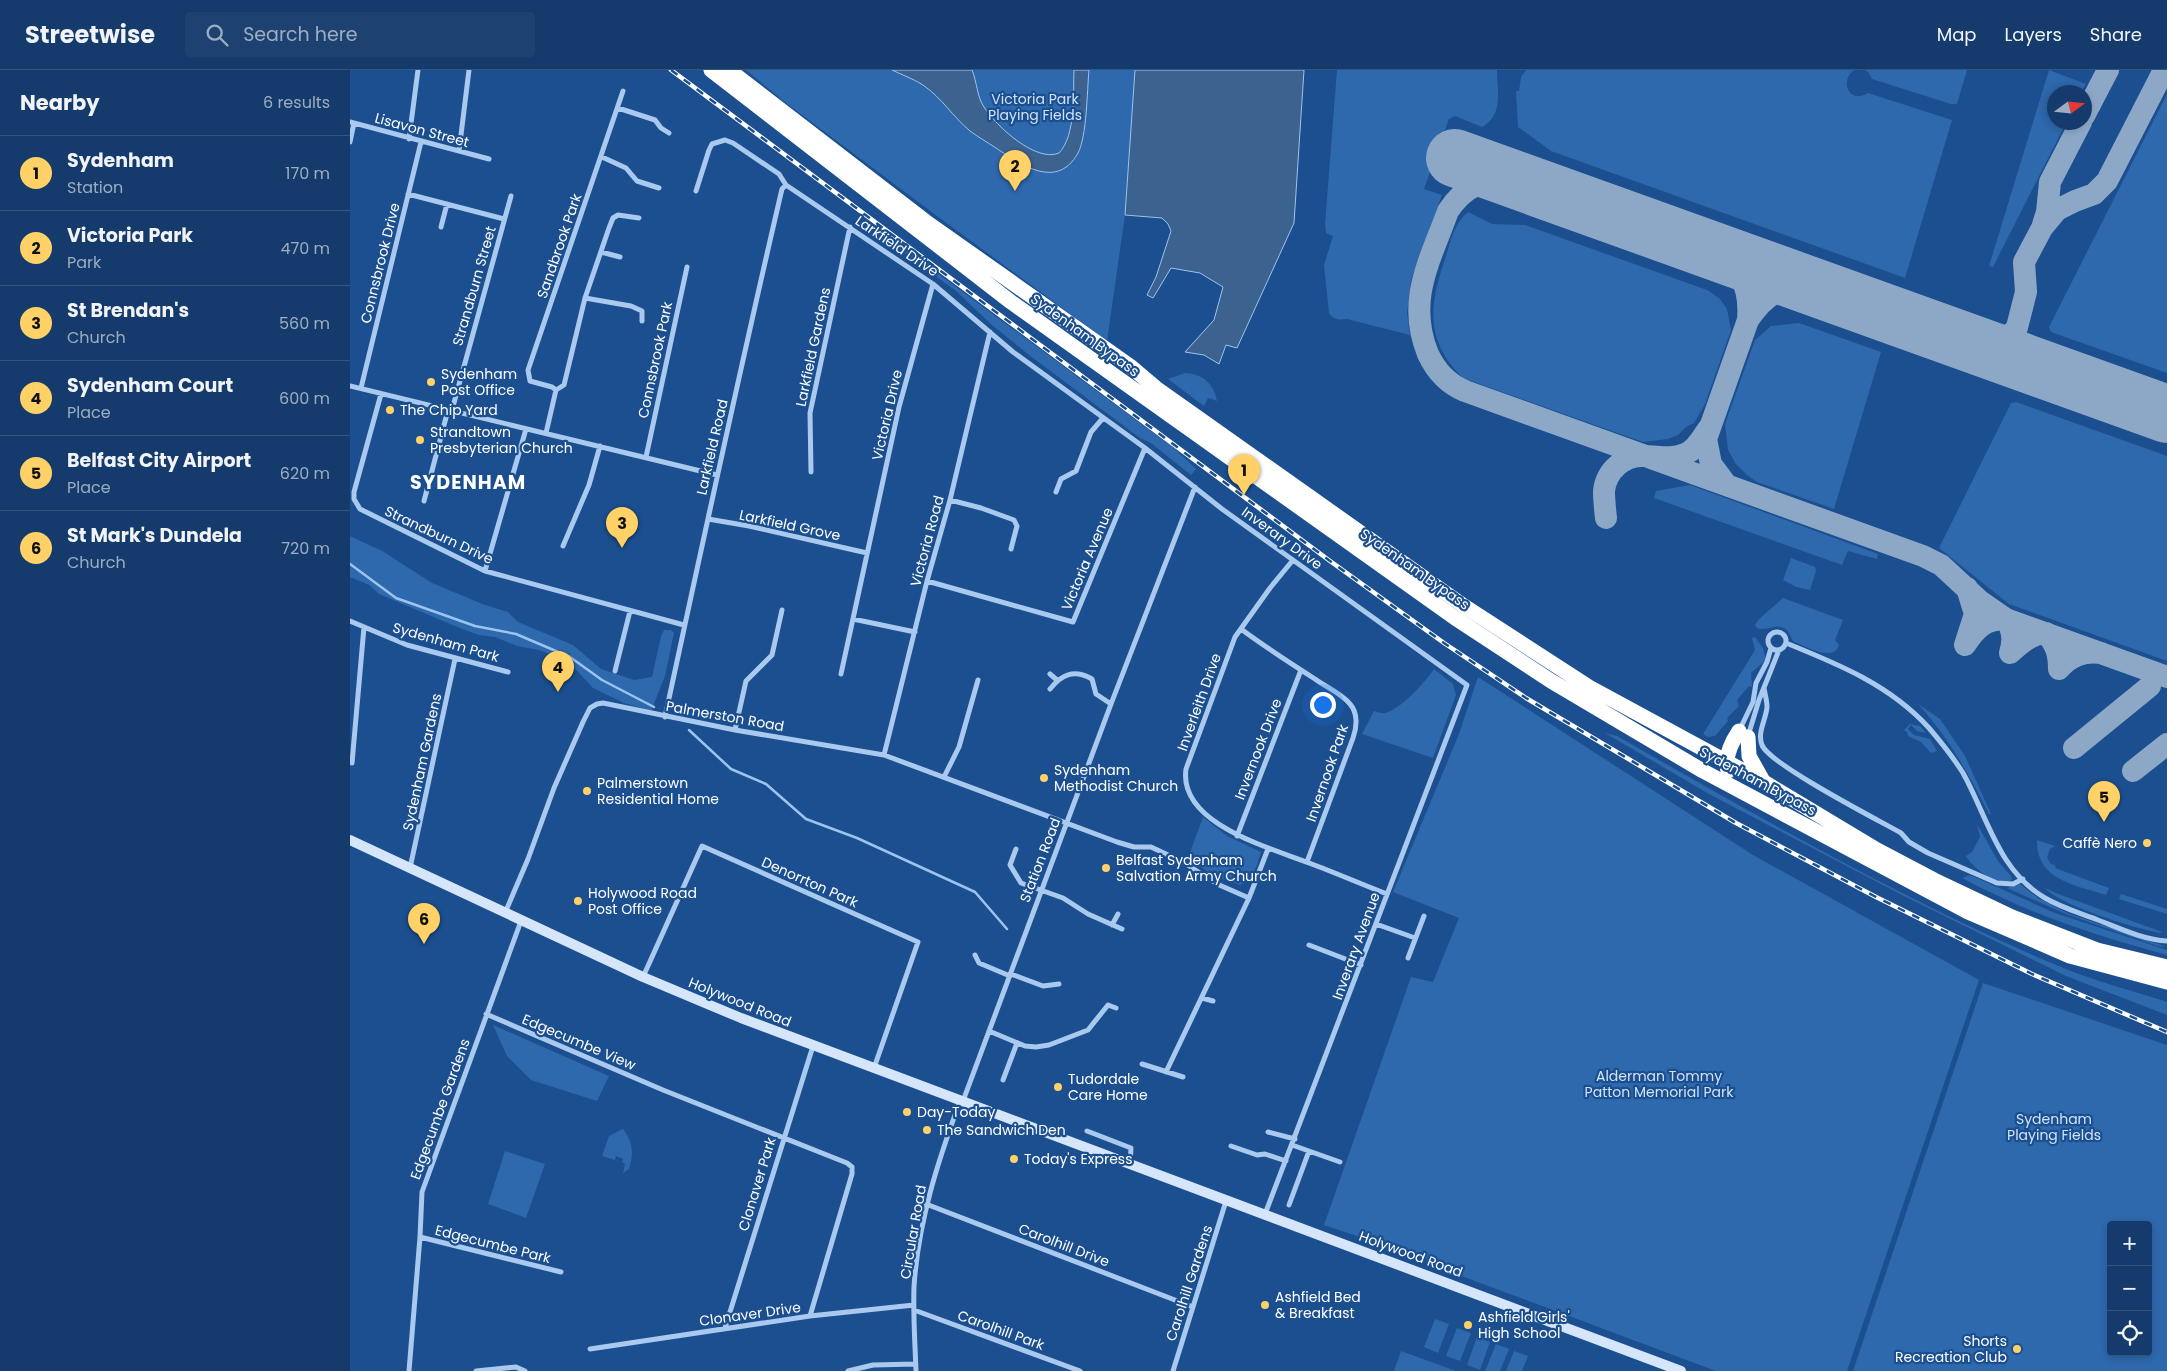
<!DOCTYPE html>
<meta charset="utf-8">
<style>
body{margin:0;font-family:Poppins,sans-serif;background:#1d4271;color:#f1f3f6}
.controls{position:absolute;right:15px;bottom:15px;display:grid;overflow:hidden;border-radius:5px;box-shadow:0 2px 8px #0003}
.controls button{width:45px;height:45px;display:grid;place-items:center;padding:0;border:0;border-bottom:1px solid #33557e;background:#143b6b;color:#f1f3f6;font:25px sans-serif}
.compass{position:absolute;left:1697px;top:15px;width:45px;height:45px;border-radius:50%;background:#143b6b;box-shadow:0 2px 8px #0003;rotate:75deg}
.you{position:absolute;left:972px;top:634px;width:18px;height:18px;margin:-12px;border:4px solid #fff;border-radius:50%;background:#1a73e8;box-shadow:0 0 0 8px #1a73e833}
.badge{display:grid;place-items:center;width:32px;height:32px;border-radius:50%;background:#ffd166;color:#111;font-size:16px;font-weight:700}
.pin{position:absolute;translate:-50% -41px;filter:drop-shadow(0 1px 2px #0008)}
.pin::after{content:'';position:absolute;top:26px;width:18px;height:15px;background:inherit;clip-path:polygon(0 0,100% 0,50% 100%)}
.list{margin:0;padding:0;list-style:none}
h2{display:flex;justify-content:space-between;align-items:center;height:65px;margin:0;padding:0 20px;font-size:21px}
h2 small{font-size:16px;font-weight:400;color:#9dadc1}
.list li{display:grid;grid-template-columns:32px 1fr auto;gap:15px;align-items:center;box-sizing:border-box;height:75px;padding:0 20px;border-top:1px solid #33557e}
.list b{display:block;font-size:19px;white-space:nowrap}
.list p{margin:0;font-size:16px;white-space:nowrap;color:#9dadc1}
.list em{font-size:16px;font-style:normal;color:#9dadc1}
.icon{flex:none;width:28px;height:28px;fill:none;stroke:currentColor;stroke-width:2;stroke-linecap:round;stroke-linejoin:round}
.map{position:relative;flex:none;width:1817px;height:1301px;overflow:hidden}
header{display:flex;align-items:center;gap:30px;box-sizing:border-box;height:70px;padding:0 25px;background:#143b6b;border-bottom:1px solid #33557e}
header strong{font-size:24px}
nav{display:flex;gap:28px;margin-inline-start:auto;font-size:18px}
.search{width:350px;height:45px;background:#1d4271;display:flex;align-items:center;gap:12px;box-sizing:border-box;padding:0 18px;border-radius:5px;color:#9dadc1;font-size:19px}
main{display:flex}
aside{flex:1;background:#143b6b}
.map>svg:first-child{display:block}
</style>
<header>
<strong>Streetwise</strong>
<div class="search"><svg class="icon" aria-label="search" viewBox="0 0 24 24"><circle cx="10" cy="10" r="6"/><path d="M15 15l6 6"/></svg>Search here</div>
<nav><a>Map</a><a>Layers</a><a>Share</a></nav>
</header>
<main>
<aside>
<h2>Nearby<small>6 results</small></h2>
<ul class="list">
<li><span class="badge">1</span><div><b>Sydenham</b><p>Station</p></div><em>170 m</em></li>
<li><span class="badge">2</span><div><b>Victoria Park</b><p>Park</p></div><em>470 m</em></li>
<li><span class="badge">3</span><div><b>St Brendan's</b><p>Church</p></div><em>560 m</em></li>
<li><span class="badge">4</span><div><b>Sydenham Court</b><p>Place</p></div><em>600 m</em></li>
<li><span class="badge">5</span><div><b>Belfast City Airport</b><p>Place</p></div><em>620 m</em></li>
<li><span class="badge">6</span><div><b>St Mark's Dundela</b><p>Church</p></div><em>720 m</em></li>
</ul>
</aside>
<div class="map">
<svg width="1817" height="1301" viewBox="0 0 1817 1301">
<rect width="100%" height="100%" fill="#1b4f8f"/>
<path fill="#2e69ad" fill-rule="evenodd" d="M 396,0 L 785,0 L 775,145 L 757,271 L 583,143 L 436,33 Z
M 987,0 L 1147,0 C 1147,21 1154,45 1132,57 L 1105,46 L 1099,49 L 1074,119 L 1092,125 L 1061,210 L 1057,243 L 1060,265 L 997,249 C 989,250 984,250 979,243 L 974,195 L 983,166 L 976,163 L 975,154 Z
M 1176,0 L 1504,0 C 1488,13 1501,34 1518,23 L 1602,50 L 1555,208 L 1201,81 L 1168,57 L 1166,21 L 1169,21 L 1171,7 Z
M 1515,0 L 1617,0 L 1607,34 L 1601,34 L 1522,9 L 1519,3 Z
M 1699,0 L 1736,14 L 1731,22 L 1704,22 L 1704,52 L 1716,53 L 1643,197 L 1639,196 Z
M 1817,24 L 1817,303 L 1701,262 L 1699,257 Z
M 1118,142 L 1142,154 L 1175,155 L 1357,220 L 1370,229 L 1377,239 L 1381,260 L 1355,334 L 1344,353 L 1336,357 L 1328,365 L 1318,369 L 1293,372 L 1113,308 C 1073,269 1080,233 1096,186 C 1101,169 1104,154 1118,142 Z
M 548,174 L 824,378 L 846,399 L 841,405 L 801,373 L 790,368 L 679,285 L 642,255 L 606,221 L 546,177 Z
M 1449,253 L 1531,282 L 1484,439 L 1407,412 L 1397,405 L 1386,394 L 1378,380 L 1375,354 L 1405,270 L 1421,256 Z
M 835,303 C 853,304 864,314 867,331 L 858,328 L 854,336 L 818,309 Z
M 1666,332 L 1817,386 L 1817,591 L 1659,534 L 1589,478 L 1661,333 Z
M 1340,415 L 1528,484 L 1527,489 L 1498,481 L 1492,495 L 1304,428 L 1306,421 Z
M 0,466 L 34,482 L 82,513 L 135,535 L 158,542 L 168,552 L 223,575 L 251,599 L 284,610 L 302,607 L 311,566 L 314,560 L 321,560 L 324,563 L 315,606 L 301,641 L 274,633 L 243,618 L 219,592 L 209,587 L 189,580 L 167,576 L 145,567 L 129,565 L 112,559 L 29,524 L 19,515 L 0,507 Z
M 1441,488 L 1465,497 L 1466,501 L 1460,520 L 1446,517 L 1433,510 Z
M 1433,528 L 1493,550 L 1485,570 L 1489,575 C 1483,593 1456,576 1444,572 C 1441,569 1440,564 1438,561 C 1428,551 1417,562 1407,558 L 1405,555 L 1409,549 Z
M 1405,567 L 1413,578 L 1416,590 L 1401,603 L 1402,617 L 1399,616 L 1387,630 L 1389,636 L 1377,648 L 1378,651 L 1365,666 L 1358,667 L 1353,664 L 1405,580 L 1402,568 Z
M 1084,599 L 1103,614 L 1106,625 L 1083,688 L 1012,664 L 1024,641 C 1028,642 1031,644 1035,643 C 1050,640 1076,611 1084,599 Z
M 1128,607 L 1403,785 L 1629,910 L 1497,1301 L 1366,1301 L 1106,1204 L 1087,1193 L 974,1155 L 1061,907 L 1083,912 L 1109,848 L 1043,822 L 1109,664 Z
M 1568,634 L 1590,649 L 1615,686 L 1641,744 L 1639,744 C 1619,704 1598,667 1568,634 Z
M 1560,654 L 1570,656 L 1576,663 L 1567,661 L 1561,655 L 1558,659 L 1564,665 L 1580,669 L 1587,681 L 1581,683 L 1571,672 L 1558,666 L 1557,662 L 1554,660 Z
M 1255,663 L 1267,666 C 1409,747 1555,831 1706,895 C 1742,910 1780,920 1817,932 L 1817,945 L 1716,906 L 1552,825 L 1359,724 Z
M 853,747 L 877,766 L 911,782 C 907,795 904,809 890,815 L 868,807 L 867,808 L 838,788 Z
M 1627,754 L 1648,791 L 1661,806 L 1662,810 C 1647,818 1623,798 1616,786 L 1622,782 L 1630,767 Z
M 1687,770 L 1705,776 L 1700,779 L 1697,787 L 1700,793 L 1706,796 L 1705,798 L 1759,818 L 1756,825 C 1725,815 1686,810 1687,770 Z
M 1620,805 L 1705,843 L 1817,880 L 1817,885 C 1746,866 1677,843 1612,808 Z
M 1670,814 L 1688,828 L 1717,843 L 1817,877 L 1808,876 L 1716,844 L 1657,818 Z
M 1695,818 L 1711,825 L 1812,862 L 1811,863 C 1789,860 1707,834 1695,818 Z
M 1771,824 L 1817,839 L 1817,844 L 1769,829 Z
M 1633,913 L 1817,975 L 1817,1301 L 1503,1301 ZM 1761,1155 L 1798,1155 L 1798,1282 L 1761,1282 Z
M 143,955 L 259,1006 L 247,1031 L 181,1010 L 157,986 Z
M 273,1059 C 283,1072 284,1084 279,1099 L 273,1103 L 275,1094 L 272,1092 L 273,1089 L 266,1086 L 265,1090 L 252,1086 L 259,1066 Z
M 155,1081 L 195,1094 L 176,1148 L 138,1134 Z
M 1085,1249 L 1099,1254 L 1088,1283 L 1074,1277 Z
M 1107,1258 L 1121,1263 L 1110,1291 L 1096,1286 Z
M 1127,1267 L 1140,1272 L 1130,1300 L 1117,1295 Z
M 1146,1274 L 1159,1279 L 1150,1301 L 1135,1301 Z
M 1051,1281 L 1106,1301 L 1044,1301 Z
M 1164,1281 L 1178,1286 L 1172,1301 L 1156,1301 Z"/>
<path fill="#3c6290" stroke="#9cc4f0" d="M 542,0 L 622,0 C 627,12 627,27 634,37 C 646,56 686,93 709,83 C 726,65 723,24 724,0 L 739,0 C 737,21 737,66 728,83 C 707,121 670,94 646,78 C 637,72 628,67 620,61 C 603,47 592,28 573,15 C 564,9 552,5 542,0 Z
M 785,0 L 954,0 L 944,153 L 887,278 L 876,275 L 869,294 L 854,285 L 835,282 L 864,250 L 873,217 L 850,203 L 821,198 L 803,228 L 797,225 L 806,207 L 821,161 L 818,154 L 812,148 L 775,145 Z"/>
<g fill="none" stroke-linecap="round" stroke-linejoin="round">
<path stroke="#9cc4f0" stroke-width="2.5" d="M 0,494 L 46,528 L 125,556 L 166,564 L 220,587 L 252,610 L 304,637
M 339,660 L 381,699 L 416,714 L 456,749 L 507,768 L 625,822 L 657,859"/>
<path stroke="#8da7c7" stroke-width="22" d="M 1734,46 L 1758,0
M 1731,52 L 1700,112 L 1697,142 L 1692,158 L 1707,140 L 1725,131 L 1744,124 L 1757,111 L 1814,0
M 1165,109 C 1136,108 1115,115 1098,141 C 1080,191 1056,230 1078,284 C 1086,301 1098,314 1115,321 L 1573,486 L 1591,495 L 1630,531 L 1656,549 L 1817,607
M 1357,179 C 1389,196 1401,214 1398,250 C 1418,221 1434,213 1470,220
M 1622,274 C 1640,275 1653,274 1665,260
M 1682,296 L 1668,280 L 1664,269 L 1676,222 L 1674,192 L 1692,158
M 1376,414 L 1361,394 L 1356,369 L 1398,250
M 1256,448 C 1255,439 1254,430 1254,421 C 1256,401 1274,385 1293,386 C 1309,386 1320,390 1335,384 C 1346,380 1352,368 1358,359
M 1617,518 L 1625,544 L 1615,575 C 1626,558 1635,549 1656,549 C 1663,561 1664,570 1660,583 C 1671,573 1681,564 1696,563 C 1706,575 1709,583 1709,599 C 1720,586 1733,581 1751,583
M 1724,678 L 1800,616
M 1783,701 L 1817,674"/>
<path stroke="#8da7c7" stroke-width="58" d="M 1105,88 L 1817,344"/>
<path stroke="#a9c9ee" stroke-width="5" d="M 268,38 L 305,50 L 311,58 L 319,63
M 0,52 L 139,89
M 59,69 L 68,0
M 0,72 L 4,53
M 109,81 L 119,0
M 252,87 L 276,98 L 287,111 L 309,118
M 436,115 L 583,214 L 663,282 L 795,378 L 872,439 L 1117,615 L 915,1144
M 346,121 L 359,80 L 362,74 L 375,70 L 383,73 L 429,104 L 436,115
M 58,124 L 154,149
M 91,157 L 97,134
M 251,182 L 270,187
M 235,228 L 281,236 L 292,241 L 292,251
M 0,316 L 367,405
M 11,318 L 71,72
M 206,320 L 202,317 L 180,311 L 178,300 L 273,21
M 31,324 L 4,422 L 4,429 L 10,439 L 135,501 L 334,555
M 102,340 L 161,126
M 196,363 L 206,320 L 214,315 L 235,228 L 259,158 L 263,148 L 268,145 L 289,148
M 296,387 L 337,197
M 461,402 L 460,343 L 500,157
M 706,422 L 711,409 L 726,401 L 741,362 L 753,348
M 600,430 L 631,438 L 664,450 L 667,456 L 661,479
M 74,431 L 98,340
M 358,449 L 399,456 L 517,483
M 213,476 L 239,415 L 250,376
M 943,490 L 920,518 L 885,567 L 836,699 C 828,754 921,778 959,793 C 986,803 1011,814 1037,824
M 135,501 L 176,359
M 577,511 L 723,552 L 795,378
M 503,549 L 565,562
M 0,551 L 57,575 L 158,602
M 891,559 C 915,577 940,593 965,609 C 976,617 992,624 1000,634 C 1008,643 1007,657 1003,668 L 957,792
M1418 571a9 9 0 1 1 18 0a9 9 0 1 1-18 0Z
M 1436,573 C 1488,594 1540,615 1579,658 C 1591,672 1603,687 1613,703 C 1638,748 1648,800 1695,828 C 1712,838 1730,843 1748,850 C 1769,858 1794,870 1817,871
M 265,601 L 280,541
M 491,604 L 549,337 L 583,214
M 700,604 L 707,610
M 1414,618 C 1415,624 1417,631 1417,637 C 1416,650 1407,662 1412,675 C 1419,694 1528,750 1551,763 L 1559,772 L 1578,783 L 1647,813 L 1663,814 L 1673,809
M 700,619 C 712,604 724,599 742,609 L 746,624 L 761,634
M 315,647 C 353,471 391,294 432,119 L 436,115
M 1390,659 L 1403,632 L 1406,613 L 1417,592 L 1421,578
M 385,660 L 396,611 L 422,585 L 432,540
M 1398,666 L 1409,630 L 1429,580
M 534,685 L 577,511 L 600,430 L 640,262
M 2,693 L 14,557
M 594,707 L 609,677 L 628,610
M 887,766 L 951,600
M 666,779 L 660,795 L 671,813 L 713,828 L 738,844 L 772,859
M 60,798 L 105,589
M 155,843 L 178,789 L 204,718 L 233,652 L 240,638 L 247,634 L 253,633 L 385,660 L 534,685 L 767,772 L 784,777 L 801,777 L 833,792 L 867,814 L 899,828
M 1026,854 L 1065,868
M 762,855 L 768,844
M 959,875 L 1011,895
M 625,885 L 629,893 L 660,906
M 1058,888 L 1074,846
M 661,904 L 693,916 L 709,914
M 293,907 L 352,776 L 568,872 L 524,998
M 852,928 L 863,931
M 136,944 L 313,1020 L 497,1093 L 502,1097 L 502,1104 L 460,1246
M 639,961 L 675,976 L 686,977 L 699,975 L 738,960 L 758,935 L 766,938
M 792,994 L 833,1007
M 816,1002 L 899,828 L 918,779
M 653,1010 L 667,973
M 613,1031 L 761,634 L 845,417
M 737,1061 L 781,1078 L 780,1094
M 918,1062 L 945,1069
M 942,1075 L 990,1092
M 881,1076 L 907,1085 L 915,1084 L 936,1091
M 576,1134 L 843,1237
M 939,1135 L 959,1081
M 70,1167 L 211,1202
M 564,1240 L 730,1301
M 375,1258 L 463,976
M 240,1279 L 460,1246 L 564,1235
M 59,1301 L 70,1167 L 72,1122 L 171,851
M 126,1301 L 166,1297 L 175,1301
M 498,1301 L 523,1295 L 566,1294
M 566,1301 C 565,1273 563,1245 564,1217 C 568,1152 588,1091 610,1031
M 823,1301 L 876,1131"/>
<path stroke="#d6e6fa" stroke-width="10" d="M 0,770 L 293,907 L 391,948 L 1331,1301"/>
<path stroke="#fff" stroke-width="15" d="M 361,0 L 661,232 L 1105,548 L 1201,611 L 1353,701 L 1616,841 L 1720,886 L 1817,912
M 379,0 L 575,151 L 780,296 L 806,318 L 1114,536 L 1239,617 L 1414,712 L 1527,780 L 1584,810 L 1662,847 L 1747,880 L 1817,897
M 1398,667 L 1399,686 L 1413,711
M 1378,701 C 1374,687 1381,673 1389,661"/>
<defs>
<path id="rail" d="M 321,0 L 980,491 L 1094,573 L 1176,628 L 1386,753 L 1526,827 L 1682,904 L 1817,962"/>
</defs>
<use href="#rail" stroke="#fff" stroke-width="4.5"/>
<use href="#rail" stroke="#1b4f8f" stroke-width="2.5" stroke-dasharray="8" stroke-linecap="butt"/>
</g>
<g fill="#ffd166" stroke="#1b4f8f" stroke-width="2">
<circle cx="81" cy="312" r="5"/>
<circle cx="40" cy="340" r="5"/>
<circle cx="70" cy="370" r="5"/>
<circle cx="694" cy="708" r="5"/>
<circle cx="237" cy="721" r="5"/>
<circle cx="1797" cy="773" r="5"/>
<circle cx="756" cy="798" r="5"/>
<circle cx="228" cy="831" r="5"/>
<circle cx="708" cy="1017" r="5"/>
<circle cx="557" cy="1042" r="5"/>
<circle cx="577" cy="1060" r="5"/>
<circle cx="664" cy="1089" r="5"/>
<circle cx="915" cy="1235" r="5"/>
<circle cx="1118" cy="1255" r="5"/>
<circle cx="1667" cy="1279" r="5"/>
</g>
<g text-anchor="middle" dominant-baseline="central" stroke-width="4.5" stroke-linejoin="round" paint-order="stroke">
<g font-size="14" fill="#cfe3fa" stroke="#1b4f8f">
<text x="685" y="29">Victoria Park<tspan x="685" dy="16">Playing Fields</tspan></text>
<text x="1309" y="1006">Alderman Tommy<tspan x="1309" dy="16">Patton Memorial Park</tspan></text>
<text x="1704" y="1049">Sydenham<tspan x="1704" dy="16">Playing Fields</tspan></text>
</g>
<g font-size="14" fill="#fff" stroke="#1b4f8f">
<text transform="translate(72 60) rotate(15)">Lisavon Street</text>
<text transform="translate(209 176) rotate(-71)">Sandbrook Park</text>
<text transform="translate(547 176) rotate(34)">Larkfield Drive</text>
<text transform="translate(30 193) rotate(-76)">Connsbrook Drive</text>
<text transform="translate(124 216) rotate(-74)">Strandburn Street</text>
<text transform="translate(735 265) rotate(36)">Sydenham Bypass</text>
<text transform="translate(463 277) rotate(-78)">Larkfield Gardens</text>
<text transform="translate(305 290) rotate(-78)">Connsbrook Park</text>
<text transform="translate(537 345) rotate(-77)">Victoria Drive</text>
<text transform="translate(362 377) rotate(-77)">Larkfield Road</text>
<text transform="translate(440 455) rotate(12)">Larkfield Grove</text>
<text transform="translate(89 465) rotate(25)">Strandburn Drive</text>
<text transform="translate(932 468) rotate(36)">Inverary Drive</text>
<text transform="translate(577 471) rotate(-75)">Victoria Road</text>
<text transform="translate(737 489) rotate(-67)">Victoria Avenue</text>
<text transform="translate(1065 499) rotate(35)">Sydenham Bypass</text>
<text transform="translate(96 572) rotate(16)">Sydenham Park</text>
<text transform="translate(849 632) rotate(-70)">Inverleith Drive</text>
<text transform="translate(375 646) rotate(10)">Palmerston Road</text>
<text transform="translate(908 679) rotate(-69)">Invernook Drive</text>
<text transform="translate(72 692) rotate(-78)">Sydenham Gardens</text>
<text transform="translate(977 703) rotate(-71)">Invernook Park</text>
<text transform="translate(1408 711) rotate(28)">Sydenham Bypass</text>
<text transform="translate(690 790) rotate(-69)">Station Road</text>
<text transform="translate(460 812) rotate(24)">Denorrton Park</text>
<text transform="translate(1006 876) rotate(-70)">Inverary Avenue</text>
<text transform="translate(390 932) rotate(22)">Holywood Road</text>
<text transform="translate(229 972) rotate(23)">Edgecumbe View</text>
<text transform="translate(90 1039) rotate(-70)">Edgecumbe Gardens</text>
<text transform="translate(407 1114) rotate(-73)">Clonaver Park</text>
<text transform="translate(563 1162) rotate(-80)">Circular Road</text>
<text transform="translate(143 1174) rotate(14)">Edgecumbe Park</text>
<text transform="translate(714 1175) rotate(21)">Carolhill Drive</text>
<text transform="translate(1061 1184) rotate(20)">Holywood Road</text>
<text transform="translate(839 1213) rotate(-72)">Carolhill Gardens</text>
<text transform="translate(400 1244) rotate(-8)">Clonaver Drive</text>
<text transform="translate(651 1260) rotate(20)">Carolhill Park</text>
</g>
<g font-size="14" fill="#fff" stroke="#1b4f8f" text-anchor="start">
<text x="91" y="304">Sydenham<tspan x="91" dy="16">Post Office</tspan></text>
<text x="50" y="340">The Chip Yard</text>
<text x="80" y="362">Strandtown<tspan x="80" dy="16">Presbyterian Church</tspan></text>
<text x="704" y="700">Sydenham<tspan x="704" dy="16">Methodist Church</tspan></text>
<text x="247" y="713">Palmerstown<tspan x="247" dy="16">Residential Home</tspan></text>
<text x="1787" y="773" text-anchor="end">Caffè Nero</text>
<text x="766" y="790">Belfast Sydenham<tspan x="766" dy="16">Salvation Army Church</tspan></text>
<text x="238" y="823">Holywood Road<tspan x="238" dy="16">Post Office</tspan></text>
<text x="718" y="1009">Tudordale<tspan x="718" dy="16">Care Home</tspan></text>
<text x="567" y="1042">Day-Today</text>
<text x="587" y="1060">The Sandwich Den</text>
<text x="674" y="1089">Today's Express</text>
<text x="925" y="1227">Ashfield Bed<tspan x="925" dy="16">&amp; Breakfast</tspan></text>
<text x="1128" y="1247">Ashfield Girls'<tspan x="1128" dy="16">High School</tspan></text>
<text x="1657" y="1271" text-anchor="end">Shorts<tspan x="1657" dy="16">Recreation Club</tspan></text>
</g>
<g font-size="19" font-weight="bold" letter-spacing="1" fill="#fff" stroke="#1b4f8f">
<text x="118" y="412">SYDENHAM</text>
</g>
</g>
</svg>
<div class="controls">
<button>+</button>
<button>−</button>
<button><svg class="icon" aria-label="locate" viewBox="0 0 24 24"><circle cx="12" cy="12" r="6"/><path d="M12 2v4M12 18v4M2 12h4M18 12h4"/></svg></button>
</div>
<svg class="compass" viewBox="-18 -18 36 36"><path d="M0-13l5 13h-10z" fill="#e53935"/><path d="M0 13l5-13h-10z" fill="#9dadc1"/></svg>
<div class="you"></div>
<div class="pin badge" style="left:894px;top:425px">1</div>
<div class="pin badge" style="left:665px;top:121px">2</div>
<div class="pin badge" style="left:272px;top:478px">3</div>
<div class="pin badge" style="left:208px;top:622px">4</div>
<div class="pin badge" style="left:1754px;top:752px">5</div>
<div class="pin badge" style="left:74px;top:874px">6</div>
</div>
</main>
